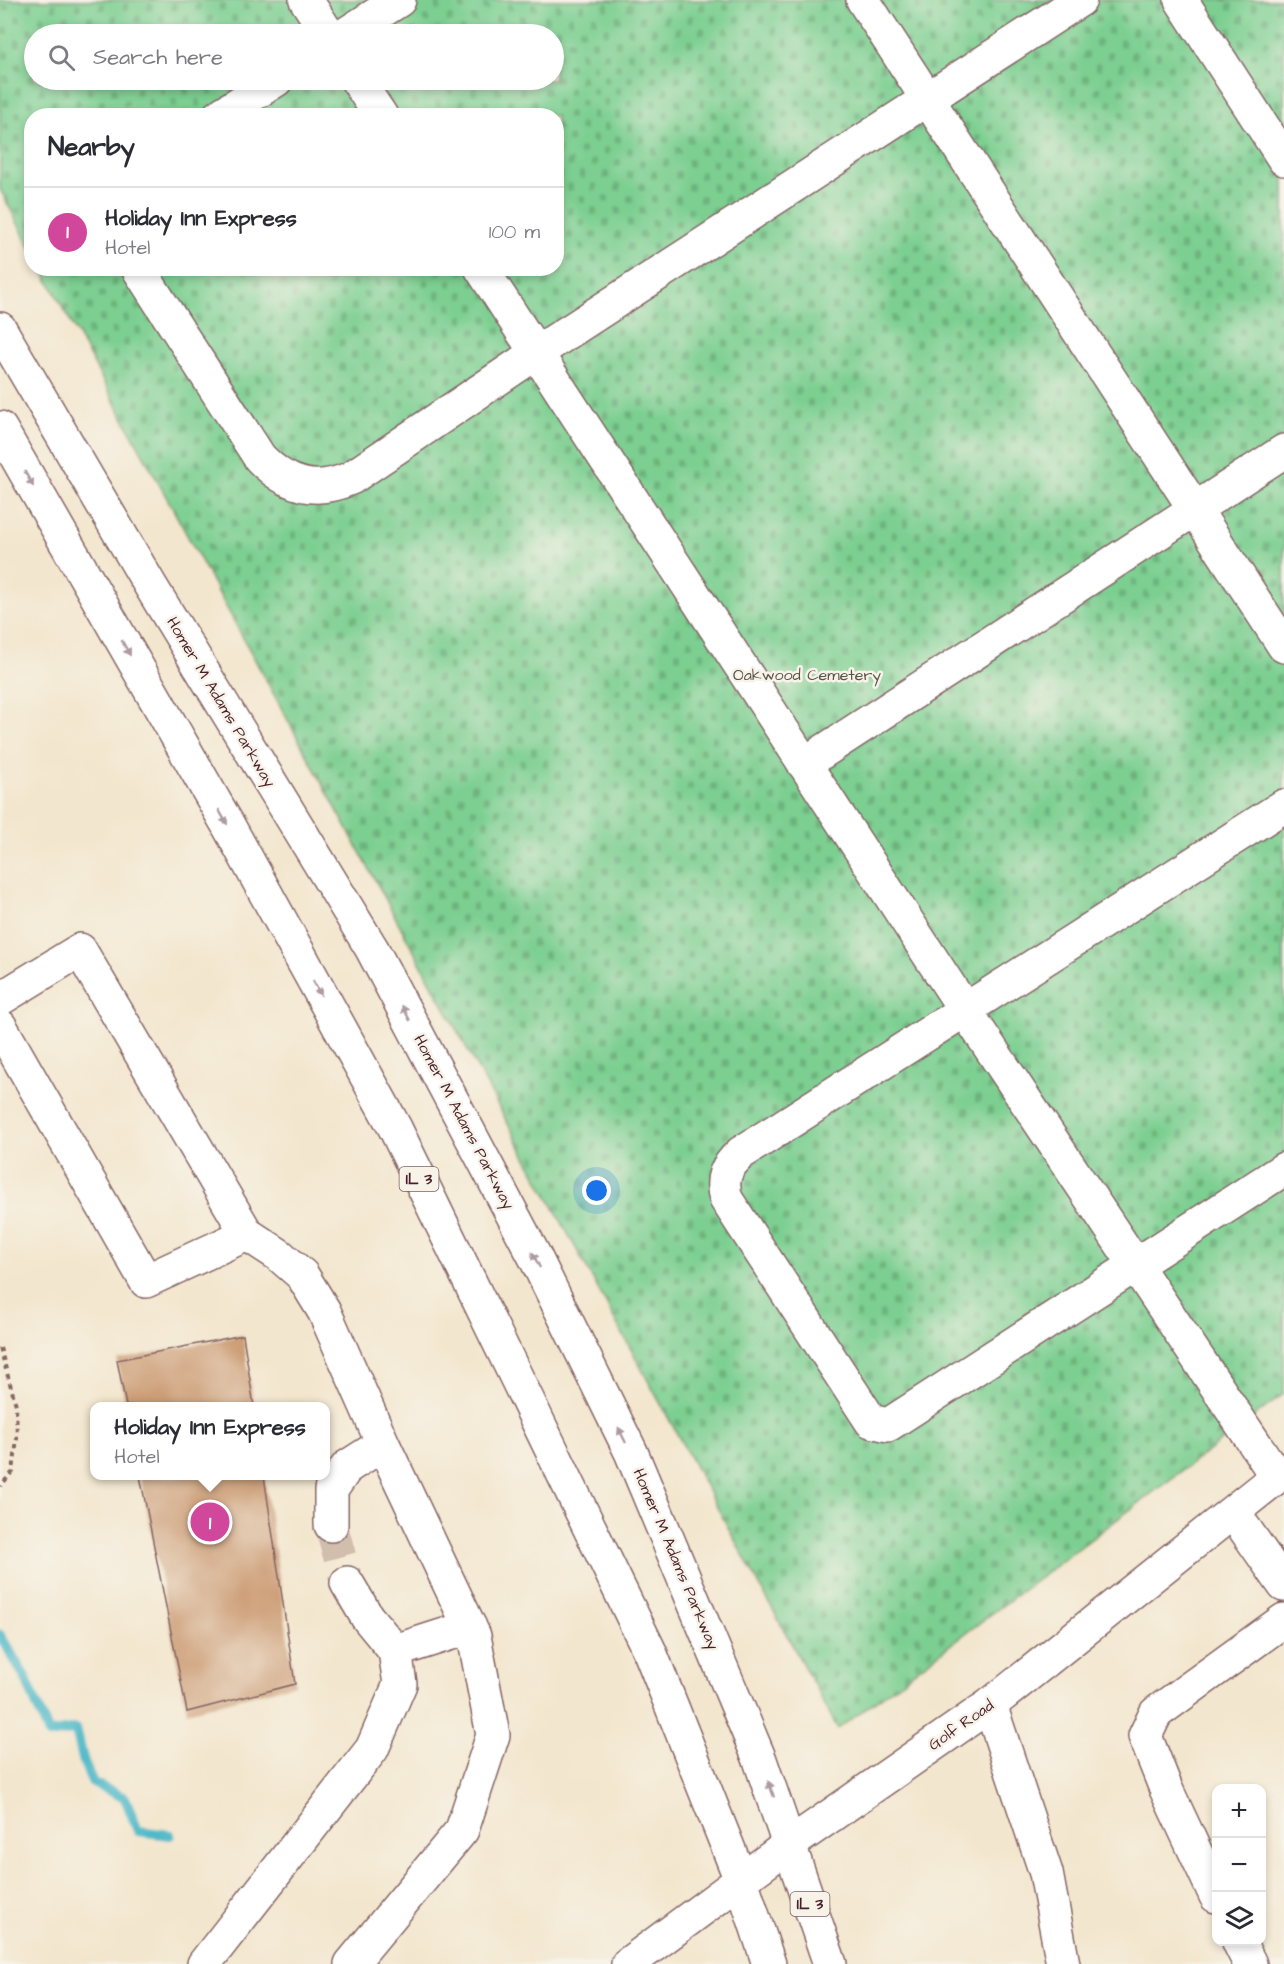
<!DOCTYPE html>
<meta charset="utf-8">
<style>
body{margin:0;font-family:"Architects Daughter",sans-serif;background:#f7f7f7;color:#2b2b33}
.controls{position:absolute;right:18px;bottom:18px;display:grid;overflow:hidden;border-radius:12px;box-shadow:0 3px 9px #0003}
.controls button{width:54px;height:54px;display:grid;place-items:center;padding:0;border:0;border-bottom:2px solid #e1e1e2;background:#fff;color:#2b2b33;font:30px sans-serif}
.you{position:absolute;left:597px;top:1191px;width:21px;height:21px;margin:-15px;border:4px solid #fff;border-radius:50%;background:#1a73e8;box-shadow:0 0 0 9px #1a73e833}
.badge{display:grid;place-items:center;width:39px;height:39px;border-radius:50%;background:#b5179e;color:#fff;font-size:20px;font-weight:700}
.pin{position:absolute;translate:-50% -50%;border:3px solid #fff;box-shadow:0 2px 6px #0006}
.popup{position:absolute;left:90px;top:1402px;width:240px;height:78px;box-sizing:border-box;display:grid;place-content:center;border-radius:12px;background:#fff;filter:drop-shadow(0 2px 4px #0005);font-size:20px;white-space:nowrap;color:#7c7c81}
.popup b{font-size:22px;color:#2b2b33}
.popup::after{content:'';position:absolute;left:50%;top:100%;margin-left:-12px;border:12px solid transparent;border-top-color:#fff}
.list{margin:0;padding:0;list-style:none}
h2{display:flex;justify-content:space-between;align-items:center;height:78px;margin:0;padding:0 24px;font-size:26px}
h2 small{font-size:20px;font-weight:400;color:#7c7c81}
.list li{display:grid;grid-template-columns:39px 1fr auto;gap:18px;align-items:center;box-sizing:border-box;height:90px;padding:0 24px;border-top:2px solid #e1e1e2}
.list b{display:block;font-size:22px;white-space:nowrap}
.list p{margin:0;font-size:20px;white-space:nowrap;color:#7c7c81}
.list em{font-size:20px;font-style:normal;color:#7c7c81}
.icon{flex:none;width:33px;height:33px;fill:none;stroke:currentColor;stroke-width:2;stroke-linecap:round;stroke-linejoin:round}
.map{position:relative;flex:none;width:1284px;height:1964px;overflow:hidden}
.search{position:absolute;background:#fff;box-shadow:0 3px 9px #0003;left:24px;top:24px;width:540px;height:66px;display:flex;align-items:center;gap:15px;box-sizing:border-box;padding:0 21px;border-radius:33px;color:#7c7c81;font-size:22px}
.panel{position:absolute;background:#fff;box-shadow:0 3px 9px #0003;left:24px;top:108px;width:540px;height:168px;border-radius:24px}
.map>svg:first-child{display:block}
</style>
<div class="map">
<svg width="1284" height="1964" viewBox="0 0 1284 1964">
<defs>
<pattern id="cemetery-stones" width="16" height="16" patternUnits="userSpaceOnUse" patternTransform="scale(1.5)"><rect width="16" height="16" fill="#7ccf91"/><path d="M2 7V4a2 2 0 0 1 4 0v3zM10 15v-3a2 2 0 0 1 4 0v3z" fill="#6db17d"/></pattern>
</defs>
<rect width="100%" height="100%" fill="#f7f3e8"/>
<filter id="ink" filterUnits="userSpaceOnUse"><feTurbulence type="fractalNoise" baseFrequency=".0167" numOctaves="2"/><feDisplacementMap in="SourceGraphic" scale="12" xChannelSelector="R" yChannelSelector="G"/><feConvolveMatrix kernelMatrix="1 2 1 2 8 2 1 2 1" color-interpolation-filters="sRGB"/></filter>
<filter id="wash" filterUnits="userSpaceOnUse"><feTurbulence type="fractalNoise" baseFrequency=".008" numOctaves="4" result="noise"/><feDisplacementMap in="SourceGraphic" scale="24" xChannelSelector="R" yChannelSelector="G"/><feGaussianBlur stdDeviation="1.35" result="paint"/><feColorMatrix in="noise" values="0 0 0 0 0 0 0 0 0 0 0 0 0 0 0 0 0 1.4 0 .05"/><feComposite in="paint" operator="in"/></filter>
<g filter="url(#wash)">
<rect width="100%" height="100%" fill="#f3e6ce"/>
<path fill="url(#cemetery-stones)" stroke="#63775e" stroke-width="1.5" fill-rule="evenodd" d="M 0,0 L 1284,0 L 1284,1394 L 838,1729 L 42,269 L 556,268 L 556,116 L 32,116 L 31,249 L 0,189 ZM 34,34 L 554,34 L 554,80 L 34,80 Z"/>
<g fill="none" stroke-linecap="round" stroke-linejoin="round">
<path stroke="#4cb8c8" stroke-width="10" d="M 0,1635 L 25,1677 L 49,1734 L 76,1729 L 84,1763 L 93,1783 L 125,1798 L 138,1831 L 170,1835"/>
</g>
<g id="blocks">
<path fill="#cd9f78" d="M 243,1335 L 254,1406 L 126,1406 L 117,1360 Z
M 140,1476 L 264,1476 L 295,1684 L 187,1712 Z"/>
</g>
</g>
<g filter="url(#ink)">
<use href="#blocks" fill-opacity="0" stroke="#856564" stroke-width="1.5"/>
<g fill="none" stroke-linecap="round" stroke-linejoin="round">
<path stroke="#d1bead" stroke-width="33" stroke-dasharray="33 16" stroke-linecap="butt" d="M 331,1525 L 347,1583"/>
<defs>
<path id="minor" d="M 306,0 L 328,34
M 863,0 L 1284,646
M 1181,0 L 1284,159
M 346,34 L 399,0
M 357,80 L 381,116
M 219,116 L 276,80
M 138,268 L 260,458 C 287,486 316,494 351,478 L 536,353 L 1080,0
M 481,268 L 965,1010 L 1277,1477
M 804,764 L 1284,451
M 1284,806 L 741,1153 C 726,1167 720,1178 726,1199 L 871,1421 L 888,1425 L 1284,1169
M 0,999 L 80,950 L 247,1234 L 279,1255 L 302,1275 L 324,1311 L 383,1444 L 347,1467 L 331,1490 L 331,1525
M 0,1026 L 146,1281 L 247,1234
M 1233,1512 L 1284,1585
M 395,1651 L 470,1627
M 990,1705 L 1046,1873 L 1063,1964
M 1216,1896 L 1166,1789 L 1145,1736 L 1156,1713 L 1284,1620
M 1239,1942 L 1250,1964
M 204,1964 L 372,1749 L 400,1684 L 395,1651 L 367,1617 L 347,1583
M 351,1964 L 462,1830 L 493,1735 L 474,1636 L 383,1444
M 628,1964 L 790,1844 L 990,1705 L 1284,1471"/>
<path id="major" d="M 0,329 L 150,585 L 372,949 L 535,1257 L 631,1452 L 760,1760 L 830,1964
M 0,428 L 228,825 L 395,1128 L 650,1652 L 741,1880 L 769,1964"/>
</defs>
<use href="#minor" stroke="#856564" stroke-width="36"/>
<use href="#major" stroke="#856564" stroke-width="36"/>
<path stroke="#856564" stroke-width="4" stroke-dasharray="4.5 4.5" stroke-linecap="butt" d="M 0,1348 L 16,1405 L 17,1439 L 13,1472 L 0,1486"/>
<use href="#minor" stroke="#fff" stroke-width="33"/>
<use href="#major" stroke="#fff" stroke-width="33"/>
</g>
<defs><path id="oneway-solid" d="M-6-.8H1V-3.2L6.5 0L1 3.2V.8H-6Z" transform="scale(1.5)"/></defs>
<g fill="#ae9aa0">
<use href="#oneway-solid" transform="translate(29 479) rotate(60)"/>
<use href="#oneway-solid" transform="translate(126 648) rotate(60)"/>
<use href="#oneway-solid" transform="translate(223 817) rotate(60)"/>
<use href="#oneway-solid" transform="translate(317 988) rotate(61)"/>
<use href="#oneway-solid" transform="translate(406 1013) rotate(-118)"/>
<use href="#oneway-solid" transform="translate(536 1260) rotate(-117)"/>
<use href="#oneway-solid" transform="translate(622 1435) rotate(-116)"/>
<use href="#oneway-solid" transform="translate(771 1789) rotate(-110)"/>
</g>
</g>
<g text-anchor="middle" dominant-baseline="central" stroke-width="5" stroke-linejoin="round" paint-order="stroke">
<g fill="#f7f3e8" stroke="#7e5f64" stroke-width="1.5">
<rect x="399.5" y="1167" width="39" height="24" rx="4.5"/>
<rect x="790.5" y="1892" width="39" height="24" rx="4.5"/>
</g>
<g font-size="15" font-weight="bold" fill="#4a1f2b">
<text x="419" y="1179">IL 3</text>
<text x="810" y="1904">IL 3</text>
</g>
<g font-size="16" fill="#59544a" stroke="#f7f3e8">
<text x="807" y="675">Oakwood Cemetery</text>
</g>
<g font-size="16" fill="#4a1f2b" stroke="#f7f3e8">
<text transform="translate(221 702) rotate(59)">Homer M Adams Parkway</text>
<text transform="translate(464 1122) rotate(62)">Homer M Adams Parkway</text>
<text transform="translate(676 1559) rotate(67)">Homer M Adams Parkway</text>
<text transform="translate(961 1725) rotate(-35)">Golf Road</text>
</g>
</g>
</svg>
<div class="controls">
<button>+</button>
<button>−</button>
<button><svg class="icon" aria-label="layers" viewBox="0 0 24 24"><path d="M12 4l9 5-9 5-9-5zM3 14l9 5 9-5"/></svg></button>
</div>
<div class="you"></div>
<div class="pin badge" style="left:210px;top:1522px;background:#d1479c">1</div>
<div class="popup"><b>Holiday Inn Express</b>Hotel</div>
<div class="search"><svg class="icon" aria-label="search" viewBox="0 0 24 24"><circle cx="10" cy="10" r="6"/><path d="M15 15l6 6"/></svg>Search here</div>
<section class="panel">
<h2>Nearby<small></small></h2>
<ul class="list">
<li><span class="badge" style="background:#d1479c">1</span><div><b>Holiday Inn Express</b><p>Hotel</p></div><em>100 m</em></li>
</ul>
</section>
</div>
